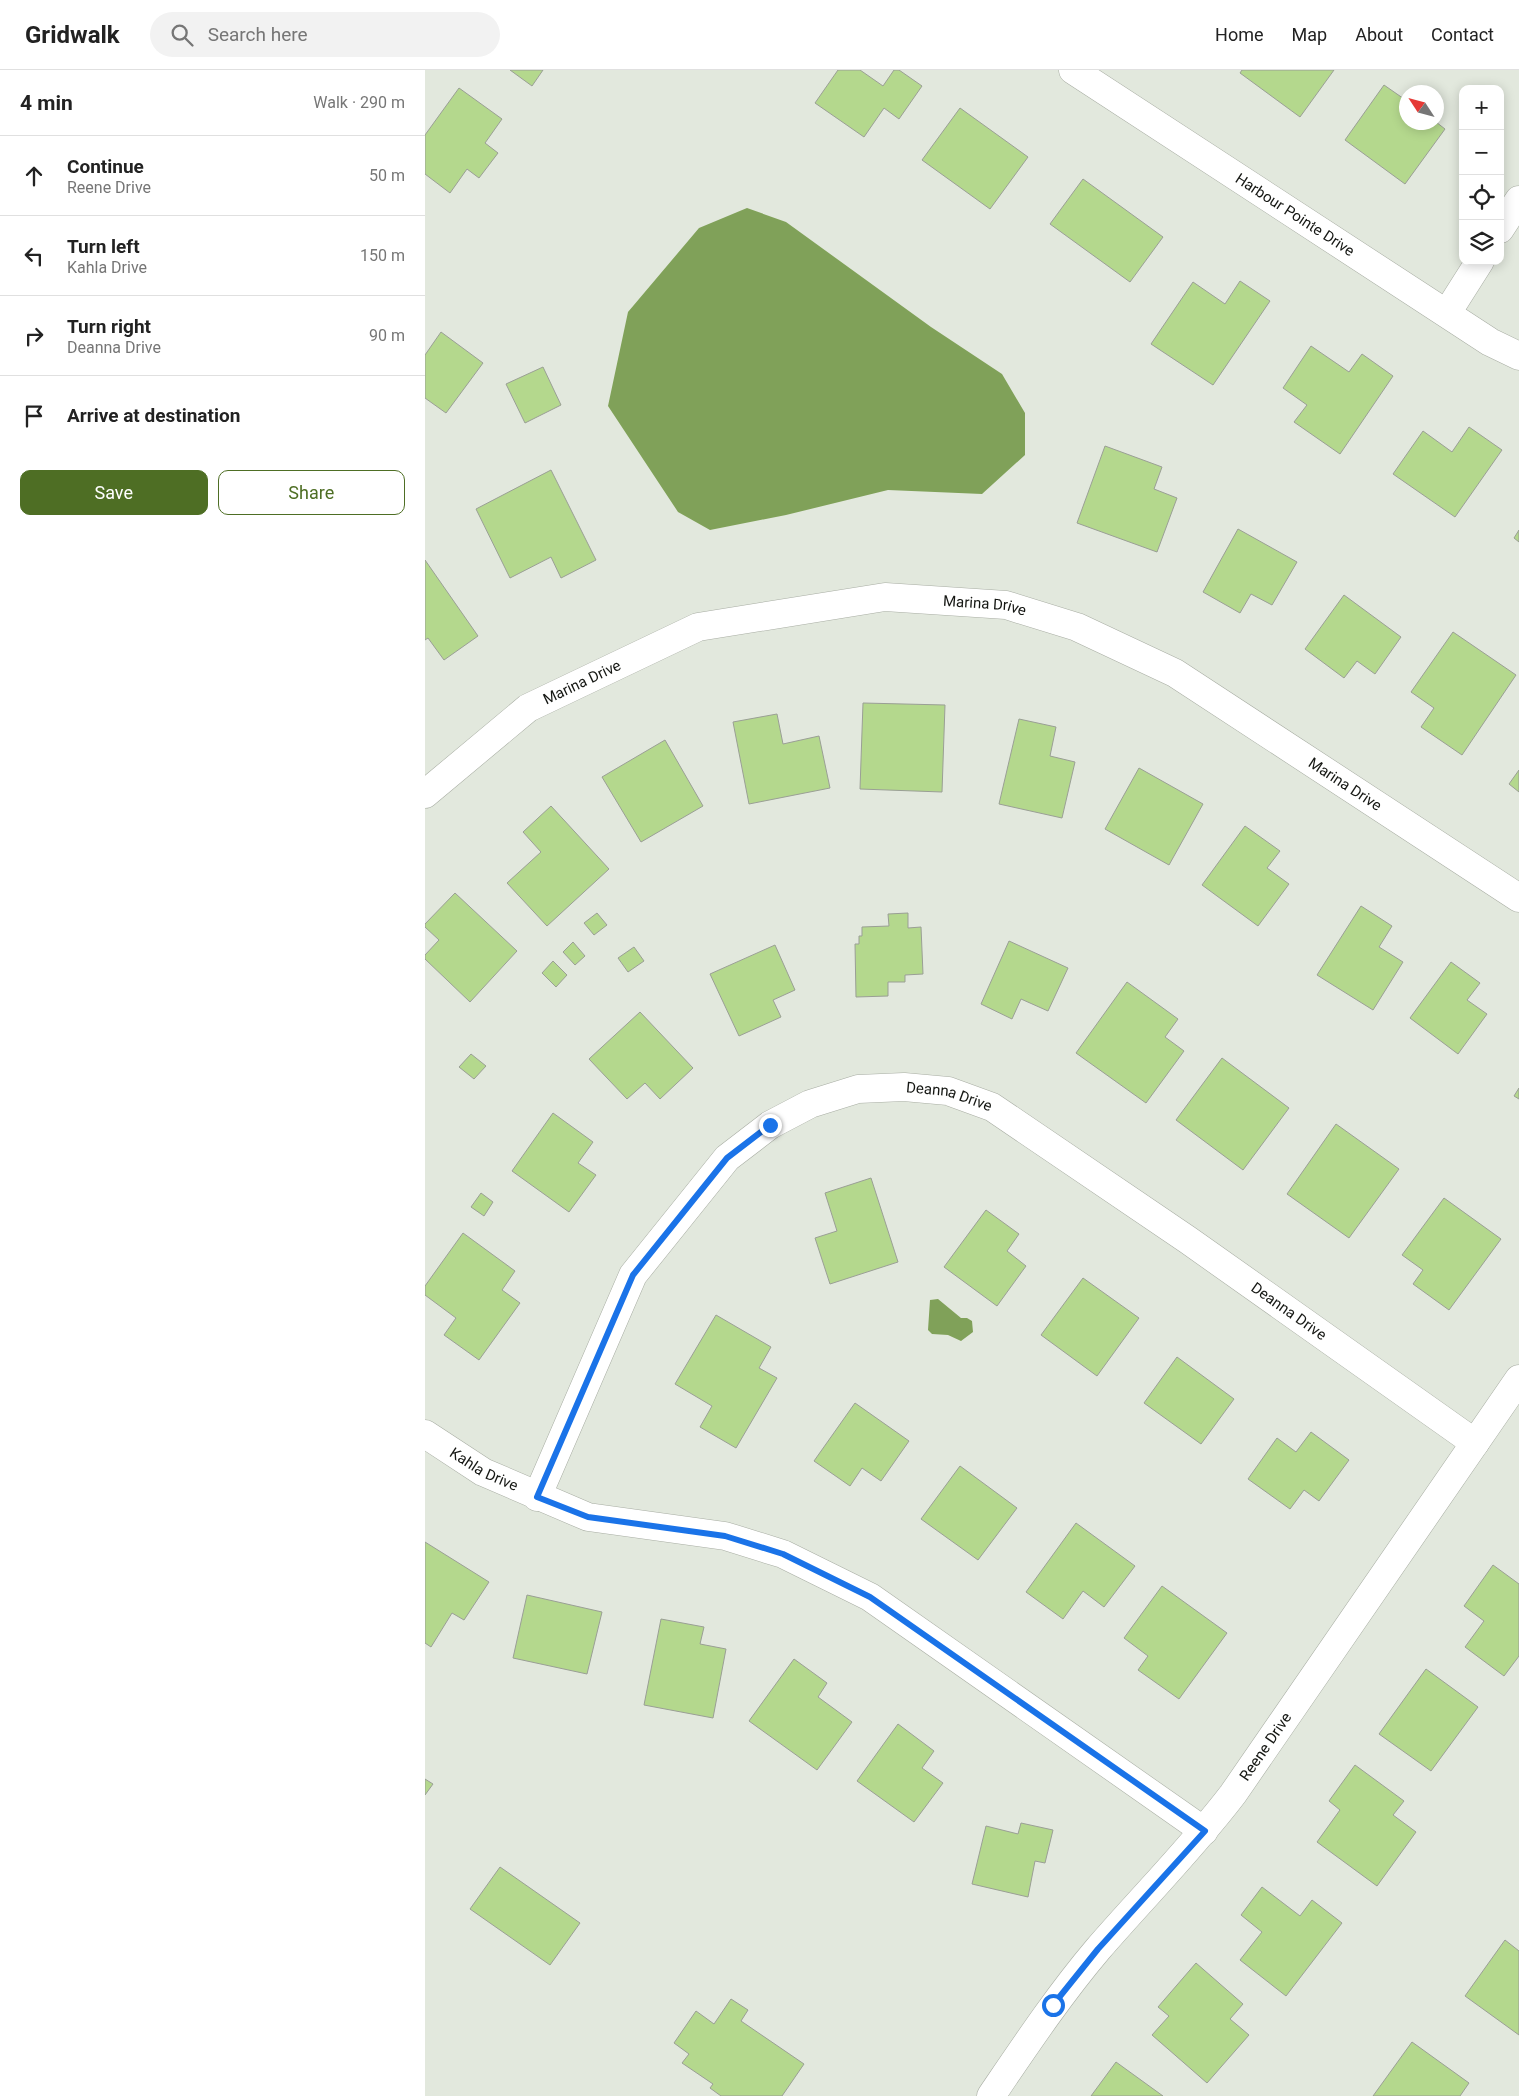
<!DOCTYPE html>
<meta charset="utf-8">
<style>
body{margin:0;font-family:Roboto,sans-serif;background:#f2f2f2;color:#222}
.controls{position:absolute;right:15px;top:15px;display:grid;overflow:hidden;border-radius:10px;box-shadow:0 2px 12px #0003}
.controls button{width:45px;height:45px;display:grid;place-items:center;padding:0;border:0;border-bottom:1px solid #e0e0e0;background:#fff;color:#222;font:25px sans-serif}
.compass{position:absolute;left:974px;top:15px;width:45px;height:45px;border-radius:50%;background:#fff;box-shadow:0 2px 12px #0003;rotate:306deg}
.stop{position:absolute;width:15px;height:15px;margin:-11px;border:4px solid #1a73e8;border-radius:50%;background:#fff}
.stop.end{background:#1a73e8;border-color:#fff;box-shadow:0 1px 5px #0008}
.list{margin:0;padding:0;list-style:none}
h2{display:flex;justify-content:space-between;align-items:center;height:65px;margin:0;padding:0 20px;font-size:21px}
h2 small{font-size:16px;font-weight:400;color:#767676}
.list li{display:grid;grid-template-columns:32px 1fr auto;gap:15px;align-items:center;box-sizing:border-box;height:80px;padding:0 20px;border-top:1px solid #e0e0e0}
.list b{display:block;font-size:19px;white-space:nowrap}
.list p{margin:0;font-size:16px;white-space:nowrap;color:#767676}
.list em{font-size:16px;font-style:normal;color:#767676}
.actions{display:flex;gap:10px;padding:15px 20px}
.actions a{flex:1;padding:11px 0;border:1px solid #4e6e24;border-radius:10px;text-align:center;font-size:18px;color:#4e6e24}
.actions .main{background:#4e6e24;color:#fff}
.icon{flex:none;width:28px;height:28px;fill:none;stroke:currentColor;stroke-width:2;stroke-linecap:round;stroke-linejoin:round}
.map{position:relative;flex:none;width:1094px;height:2026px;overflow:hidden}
header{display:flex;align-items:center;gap:30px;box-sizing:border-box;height:70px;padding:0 25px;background:#fff;border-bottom:1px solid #e0e0e0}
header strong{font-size:24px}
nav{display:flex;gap:28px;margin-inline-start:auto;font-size:18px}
.search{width:350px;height:45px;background:#f2f2f2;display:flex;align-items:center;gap:12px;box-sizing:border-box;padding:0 18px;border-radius:28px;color:#767676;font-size:19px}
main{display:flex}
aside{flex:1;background:#fff}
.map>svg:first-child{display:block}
</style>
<header>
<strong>Gridwalk</strong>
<div class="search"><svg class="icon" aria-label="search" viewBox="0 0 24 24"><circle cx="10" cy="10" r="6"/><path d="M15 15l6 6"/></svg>Search here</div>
<nav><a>Home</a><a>Map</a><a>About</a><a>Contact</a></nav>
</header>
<main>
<aside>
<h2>4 min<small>Walk · 290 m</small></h2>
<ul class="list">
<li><svg class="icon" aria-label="ahead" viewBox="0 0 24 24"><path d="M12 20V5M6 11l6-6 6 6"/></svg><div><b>Continue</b><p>Reene Drive</p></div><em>50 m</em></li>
<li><svg class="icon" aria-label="left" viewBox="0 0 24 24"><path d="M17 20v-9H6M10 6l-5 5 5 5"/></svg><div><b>Turn left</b><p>Kahla Drive</p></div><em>150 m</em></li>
<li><svg class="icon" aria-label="right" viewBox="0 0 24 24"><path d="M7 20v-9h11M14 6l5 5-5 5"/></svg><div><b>Turn right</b><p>Deanna Drive</p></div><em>90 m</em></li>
<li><svg class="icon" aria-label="arrive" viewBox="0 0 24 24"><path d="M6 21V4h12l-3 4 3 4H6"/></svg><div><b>Arrive at destination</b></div></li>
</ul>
<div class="actions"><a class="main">Save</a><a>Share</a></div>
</aside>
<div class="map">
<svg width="1094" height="2026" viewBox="0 0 1094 2026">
<rect width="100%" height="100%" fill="#e2e8dd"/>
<path fill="#80a159" d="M 322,138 L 361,152 L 506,257 L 577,304 L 600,343 L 600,385 L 557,424 L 463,420 L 361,445 L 285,460 L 253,442 L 183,336 L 203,242 L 274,158 Z
M 513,1229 L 536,1248 L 542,1248 L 547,1251 L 548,1262 L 536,1271 L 523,1265 L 507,1264 L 503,1260 L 505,1230 Z"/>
<path fill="#b4d88d" stroke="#9a9f95" d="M 85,0 L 118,0 L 107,16 Z
M 413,0 L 435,0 L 458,16 L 469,0 L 474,0 L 497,16 L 474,49 L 459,38 L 439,67 L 390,33 Z
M 817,0 L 909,0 L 875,47 L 815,3 Z
M 959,15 L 982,31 L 982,52 L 1011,52 L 1020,59 L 980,114 L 920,70 Z
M 34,18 L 77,49 L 60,73 L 73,83 L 54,108 L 42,99 L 25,123 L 0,104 L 0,65 Z
M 535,38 L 603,87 L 565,139 L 497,90 Z
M 658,109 L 738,167 L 705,212 L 625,154 Z
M 815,211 L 845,231 L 788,315 L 726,274 L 768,212 L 800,234 Z
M 16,262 L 58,293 L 21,343 L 0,328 L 0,285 Z
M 886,276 L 924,302 L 937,284 L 968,306 L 915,384 L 869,352 L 882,335 L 858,318 Z
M 118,297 L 136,335 L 100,353 L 81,314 Z
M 1044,357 L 1077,380 L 1030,447 L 968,404 L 998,361 L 1027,382 Z
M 680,376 L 737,397 L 729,419 L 752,428 L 732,482 L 652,453 Z
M 126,400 L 171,490 L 136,508 L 126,487 L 85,508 L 51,439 Z
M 813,459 L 872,492 L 847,535 L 826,524 L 815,543 L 778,522 Z
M 1094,460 L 1094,472 L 1089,468 Z
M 0,490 L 53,566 L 19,590 L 3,568 L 0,570 Z
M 919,525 L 976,567 L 950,604 L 932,591 L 919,608 L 880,579 Z
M 1028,562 L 1091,605 L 1037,685 L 996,657 L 1009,638 L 986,622 Z
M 438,633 L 520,635 L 517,722 L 435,719 Z
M 352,644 L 358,674 L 394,666 L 405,718 L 324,734 L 308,652 Z
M 594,649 L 631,657 L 625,686 L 650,692 L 637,748 L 574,734 Z
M 240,670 L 278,736 L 216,772 L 177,707 Z
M 714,698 L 778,734 L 744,795 L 680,759 Z
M 1094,700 L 1094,722 L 1084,714 Z
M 126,736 L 184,799 L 122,856 L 82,813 L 116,782 L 98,762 Z
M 820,756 L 855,781 L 842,798 L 864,814 L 833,856 L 777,815 Z
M 30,823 L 92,881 L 45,932 L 0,889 L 0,885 L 14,870 L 0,857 L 0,854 Z
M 936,836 L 967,856 L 954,877 L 978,892 L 948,940 L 892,905 Z
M 172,843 L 182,855 L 169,865 L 159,853 Z
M 483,843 L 483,858 L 496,857 L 498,904 L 480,905 L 480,912 L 463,912 L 463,926 L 431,927 L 430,874 L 434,874 L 434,866 L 437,866 L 437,857 L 464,856 L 463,844 Z
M 584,871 L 643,898 L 623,941 L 596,929 L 587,949 L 556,934 Z
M 148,872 L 160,886 L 150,895 L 138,882 Z
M 350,875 L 370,920 L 348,930 L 356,947 L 314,966 L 285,904 Z
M 209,877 L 219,891 L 203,902 L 193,888 Z
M 128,891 L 142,905 L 131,917 L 117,903 Z
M 1026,892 L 1055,913 L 1042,930 L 1062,944 L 1033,984 L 985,948 Z
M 702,912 L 753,949 L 740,967 L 759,981 L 721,1033 L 651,983 Z
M 215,942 L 268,998 L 235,1029 L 220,1013 L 202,1029 L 164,989 Z
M 46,984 L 61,996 L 49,1009 L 34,997 Z
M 797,988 L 864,1038 L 818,1100 L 751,1050 Z
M 1094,1018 L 1094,1029 L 1089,1026 Z
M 128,1043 L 168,1072 L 153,1093 L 171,1105 L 144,1142 L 87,1101 Z
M 911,1054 L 974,1099 L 924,1168 L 862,1124 Z
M 446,1108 L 473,1192 L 405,1214 L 390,1168 L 412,1161 L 400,1123 Z
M 56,1123 L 68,1132 L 59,1146 L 46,1137 Z
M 1019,1128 L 1076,1169 L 1024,1240 L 988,1214 L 998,1200 L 977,1185 Z
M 561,1140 L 594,1164 L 582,1181 L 601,1196 L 572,1236 L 519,1197 Z
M 38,1163 L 90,1201 L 77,1220 L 95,1233 L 54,1290 L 19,1265 L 31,1248 L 0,1225 L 0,1216 Z
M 658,1208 L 714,1248 L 672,1306 L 616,1265 Z
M 291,1245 L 346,1277 L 334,1298 L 352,1308 L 311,1378 L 275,1357 L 287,1336 L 250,1314 Z
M 752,1287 L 809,1329 L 776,1374 L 719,1333 Z
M 430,1333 L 484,1371 L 456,1411 L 437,1398 L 425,1416 L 389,1391 Z
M 886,1362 L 924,1390 L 894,1431 L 879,1420 L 865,1439 L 823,1409 L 852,1368 L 871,1382 Z
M 535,1396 L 592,1438 L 553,1490 L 496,1449 Z
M 651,1453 L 710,1496 L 679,1537 L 658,1521 L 638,1549 L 601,1522 Z
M 0,1472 L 64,1512 L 39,1550 L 27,1543 L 6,1577 L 0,1573 Z
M 1068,1495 L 1094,1514 L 1094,1586 L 1079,1606 L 1040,1577 L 1059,1551 L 1039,1536 Z
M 737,1516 L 802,1563 L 754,1629 L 713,1600 L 723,1586 L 699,1568 Z
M 102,1525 L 177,1542 L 162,1604 L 88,1588 Z
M 236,1549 L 279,1557 L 275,1574 L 301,1579 L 288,1648 L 219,1635 Z
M 369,1589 L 402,1613 L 393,1627 L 427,1652 L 392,1700 L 324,1651 Z
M 1001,1599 L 1053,1637 L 1006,1701 L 954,1664 Z
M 473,1654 L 509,1681 L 497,1698 L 518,1713 L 489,1752 L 432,1711 Z
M 930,1695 L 979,1731 L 968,1745 L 991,1762 L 952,1816 L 892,1772 L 915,1740 L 904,1731 Z
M 0,1709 L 8,1714 L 0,1725 Z
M 596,1753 L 628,1760 L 620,1793 L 610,1791 L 603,1827 L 547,1814 L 561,1756 L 593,1764 Z
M 75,1797 L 155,1853 L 125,1895 L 45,1839 Z
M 837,1817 L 875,1846 L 887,1830 L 917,1853 L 861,1926 L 815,1890 L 837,1862 L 816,1845 Z
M 1080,1870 L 1094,1881 L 1094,1965 L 1040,1926 Z
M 771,1893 L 818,1934 L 805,1949 L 824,1965 L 782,2013 L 727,1965 L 744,1946 L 733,1937 Z
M 306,1929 L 323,1940 L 316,1951 L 379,1994 L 357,2026 L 296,2026 L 285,2018 L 288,2014 L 257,1993 L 264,1984 L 249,1973 L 271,1941 L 289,1954 Z
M 987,1972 L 1044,2013 L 1035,2026 L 948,2026 Z
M 691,1992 L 738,2026 L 666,2026 Z"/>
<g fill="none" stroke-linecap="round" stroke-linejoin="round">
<defs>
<g id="street">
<path id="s1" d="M 648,0 L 1065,272 L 1094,286"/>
<path d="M 1075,159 L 1094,130"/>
<path d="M 1022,243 L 1055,191"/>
<path id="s2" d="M 0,724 L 103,638 L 273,557 L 460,527 L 581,535 L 652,557 L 750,603 L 1094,828"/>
<path id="s3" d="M 0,1364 L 58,1402 L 163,1447 L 300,1466 L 358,1484 L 445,1527 L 779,1761"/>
<path id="s4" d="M 112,1427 L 208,1205 L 302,1088 L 345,1055 L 385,1034 L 433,1019 L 479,1017 L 523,1021 L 567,1037 L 763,1170 L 1050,1373"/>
<path id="s5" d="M 566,2026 C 600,1976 634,1925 673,1879 C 718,1827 766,1779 808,1724 L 1094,1309"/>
</g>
</defs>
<use href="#street" stroke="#a8ada3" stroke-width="29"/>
<use href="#street" stroke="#fff" stroke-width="28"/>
</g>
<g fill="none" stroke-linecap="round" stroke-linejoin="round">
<path stroke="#1a73e8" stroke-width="6" d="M 345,1055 L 302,1088 L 208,1205 L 112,1427 L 163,1447 L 300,1466 L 358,1484 L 445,1527 L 780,1761 L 673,1879 L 628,1935"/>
</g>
<g text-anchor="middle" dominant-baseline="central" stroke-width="5" stroke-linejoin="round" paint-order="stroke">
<g font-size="15" fill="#151713" stroke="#e2e8dd">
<text stroke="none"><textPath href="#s1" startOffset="265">Harbour Pointe Drive</textPath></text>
<text stroke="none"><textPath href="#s2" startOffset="612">Marina Drive</textPath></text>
<text stroke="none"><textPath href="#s2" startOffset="194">Marina Drive</textPath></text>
<text stroke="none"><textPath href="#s2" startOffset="1019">Marina Drive</textPath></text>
<text stroke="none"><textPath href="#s4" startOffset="634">Deanna Drive</textPath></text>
<text stroke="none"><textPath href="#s4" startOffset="1039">Deanna Drive</textPath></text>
<text stroke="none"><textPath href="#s3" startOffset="69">Kahla Drive</textPath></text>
<text stroke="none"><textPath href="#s5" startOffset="445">Reene Drive</textPath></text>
</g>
</g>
</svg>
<div class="controls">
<button>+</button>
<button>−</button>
<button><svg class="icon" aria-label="locate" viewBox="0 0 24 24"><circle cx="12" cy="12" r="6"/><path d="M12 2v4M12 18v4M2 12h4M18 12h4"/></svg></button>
<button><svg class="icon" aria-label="layers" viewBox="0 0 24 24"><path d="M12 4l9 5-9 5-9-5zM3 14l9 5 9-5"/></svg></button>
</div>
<svg class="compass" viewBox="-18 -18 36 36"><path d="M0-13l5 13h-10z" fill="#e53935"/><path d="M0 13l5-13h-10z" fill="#767676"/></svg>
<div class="stop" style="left:628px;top:1935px"></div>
<div class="stop end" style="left:345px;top:1055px"></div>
</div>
</main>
